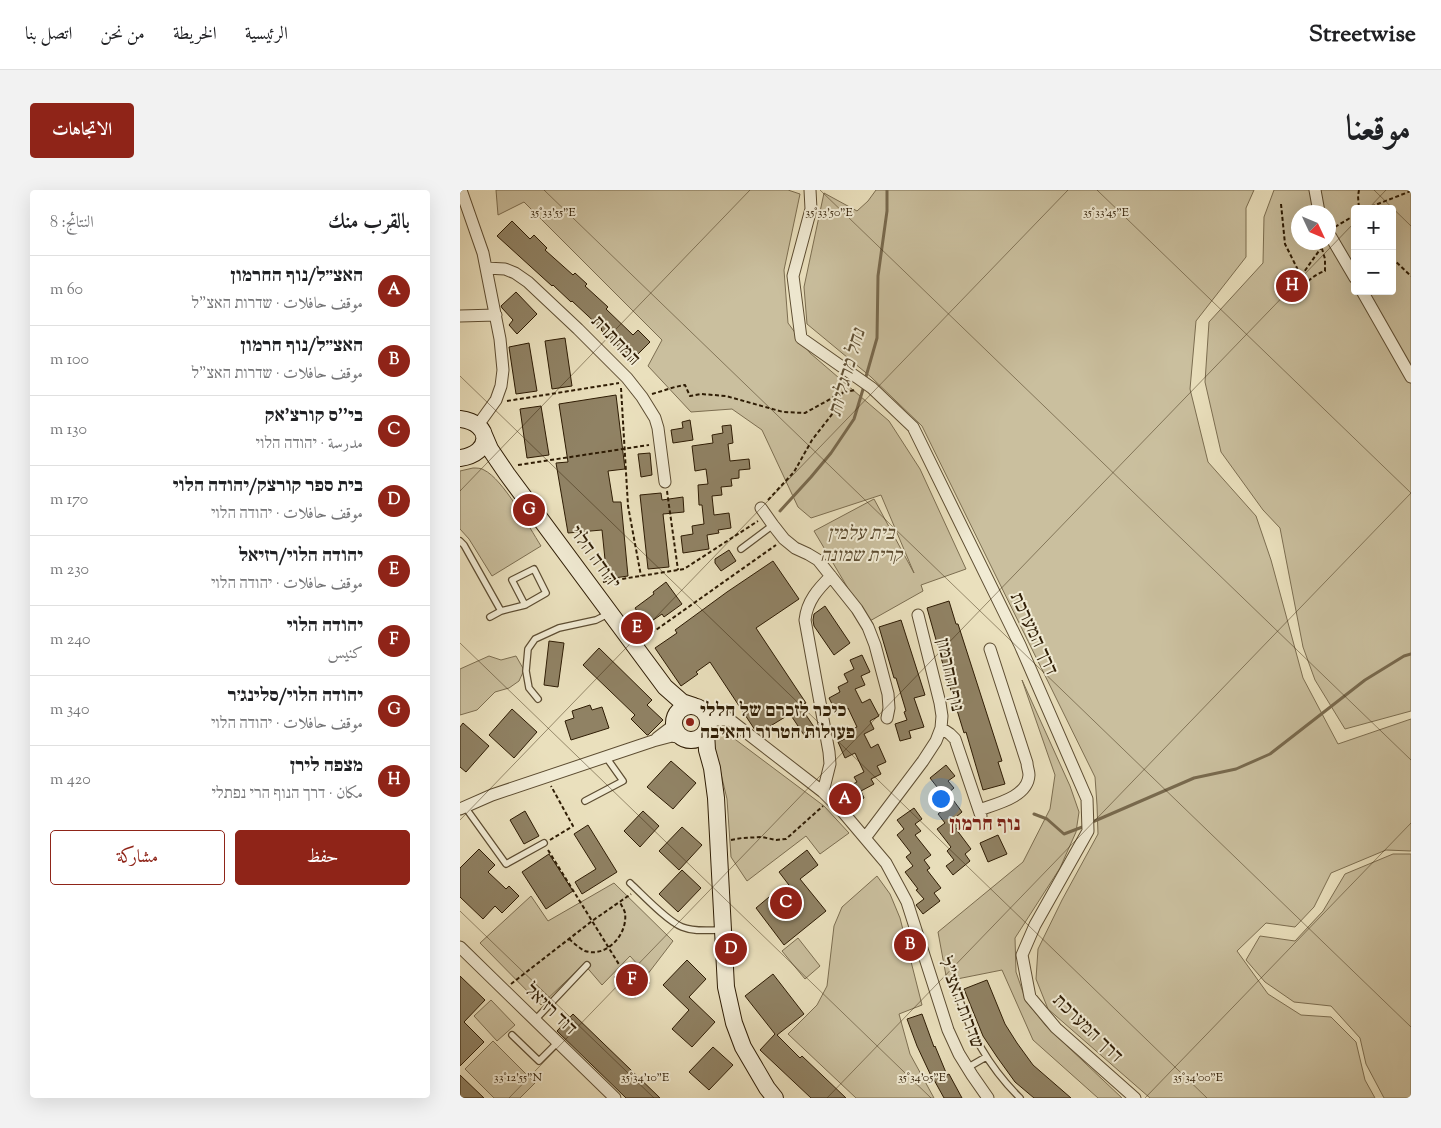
<!DOCTYPE html>
<html lang="ar">
<meta charset="utf-8">
<style>
body{margin:0;font-family:"Sorts Mill Goudy",Amiri,"Frank Ruhl Libre",serif;background:#f2f2f2;color:#202124;direction:rtl}
.controls{position:absolute;right:15px;top:15px;display:grid;overflow:hidden;border-radius:5px;box-shadow:0 5px 20px #0002}
.controls button{width:45px;height:45px;display:grid;place-items:center;padding:0;border:0;border-bottom:1px solid #e0e0e0;background:#fff;color:#202124;font:25px sans-serif}
.compass{position:absolute;left:831px;top:15px;width:45px;height:45px;border-radius:50%;background:#fff;box-shadow:0 5px 20px #0002;rotate:134deg}
.you{position:absolute;left:480px;top:608px;width:18px;height:18px;margin:-12px;border:4px solid #fff;border-radius:50%;background:#1a73e8;box-shadow:0 0 0 8px #1a73e833}
.badge{display:grid;place-items:center;width:32px;height:32px;border-radius:50%;background:#8f2418;color:#fff;font-size:16px;font-weight:700}
.pin{position:absolute;translate:-50% -50%;border:2px solid #fff;box-shadow:0 1px 5px #0006}
.list{margin:0;padding:0;list-style:none}
h2{display:flex;justify-content:space-between;align-items:center;height:65px;margin:0;padding:0 20px;font-size:21px}
h2 small{font-size:16px;font-weight:400;color:#757577}
.list li{display:grid;grid-template-columns:32px 1fr auto;gap:15px;align-items:center;box-sizing:border-box;height:70px;padding:0 20px;border-top:1px solid #e0e0e0}
.list b{display:block;font-size:19px;white-space:nowrap}
.list p{margin:0;font-size:16px;white-space:nowrap;color:#757577}
.list em{font-size:16px;font-style:normal;color:#757577}
.actions{display:flex;gap:10px;padding:15px 20px}
.actions a{flex:1;padding:11px 0;border:1px solid #8f2418;border-radius:5px;text-align:center;font-size:18px;color:#8f2418}
.actions .main{background:#8f2418;color:#fff}
.map{position:relative;flex:none;width:951px;height:908px;overflow:hidden;direction:ltr;border-radius:5px}
header{display:flex;align-items:center;gap:30px;box-sizing:border-box;height:70px;padding:0 25px;background:#fff;border-bottom:1px solid #e0e0e0}
header strong{font-size:24px}
nav{display:flex;gap:28px;margin-inline-start:auto;font-size:18px}
.intro{display:flex;align-items:center;justify-content:space-between;box-sizing:border-box;height:120px;padding:0 30px}
h1{margin:0;font-size:35px}
.button{padding:12px 22px;border-radius:5px;background:#8f2418;color:#fff;font-size:18px;font-weight:700}
main{display:flex;gap:30px;padding:0 30px}
aside{flex:1;background:#fff;border-radius:5px;box-shadow:0 5px 20px #0002}
.map>svg:first-child{display:block}
</style>
<header>
<strong>Streetwise</strong>
<nav><a>الرئيسية</a><a>الخريطة</a><a>من نحن</a><a>اتصل بنا</a></nav>
</header>
<div class="intro"><h1>موقعنا</h1><a class="button">الاتجاهات</a></div>
<main>
<div class="map">
<svg width="951" height="908" viewBox="0 0 951 908">
<rect width="100%" height="100%" fill="#eae0bd"/>
<filter id="stains"><feTurbulence type="fractalNoise" baseFrequency=".004" numOctaves="4"/><feColorMatrix values="0 0 0 0 .2 0 0 0 0 .09 0 0 0 0 .02 0 0 0 .5 -.17"/></filter>
<radialGradient id="worn" r=".72"><stop offset=".6" stop-color="#630" stop-opacity="0"/><stop offset="1" stop-color="#630" stop-opacity=".3"/></radialGradient>
<path fill="#cabf9e" stroke="#7c6e51" fill-rule="evenodd" d="M 36,0 L 328,0 L 340,4 L 324,80 L 328,133 L 350,163 L 429,231 L 460,279 L 506,379 L 461,395 L 463,401 L 408,432 L 354,341 L 414,309 L 454,383 L 421,305 L 351,328 L 338,317 L 302,240 L 272,219 L 231,222 L 188,176 L 202,150 L 64,12 L 38,25 Z
M 416,0 L 794,0 L 786,18 L 786,67 L 736,131 L 730,199 L 748,272 L 796,326 L 811,370 L 843,488 L 878,554 L 951,529 L 951,661 L 926,660 L 871,683 L 854,717 L 835,737 L 806,733 L 777,761 L 808,804 L 841,825 L 871,827 L 896,852 L 905,890 L 915,908 L 690,908 L 588,819 L 576,789 L 578,759 L 602,710 L 638,644 L 637,615 L 635,587 L 462,236 L 411,187 L 347,134 L 344,97 L 364,3 L 397,21 L 408,11 Z
M 814,0 L 951,0 L 951,521 L 885,539 L 855,490 L 843,457 L 820,338 L 803,320 L 761,262 L 745,192 L 749,132 L 803,73 L 804,27 ZM 895,19 L 932,19 L 932,101 L 895,101 ZM 838,22 L 868,22 L 868,52 L 838,52 Z
M 13,278 C 17,278 21,278 24,280 C 43,289 69,337 81,356 L 32,386 L 9,349 L 0,339 L 0,281 Z
M 29,466 L 41,470 L 56,466 L 64,480 L 59,491 L 49,498 L 35,502 L 17,520 L 0,525 L 0,479 Z
M 562,490 L 610,596 L 619,622 L 616,642 L 600,678 L 555,748 L 556,782 L 566,811 L 586,836 L 662,908 L 638,908 L 573,850 L 542,780 L 487,791 L 478,742 L 563,672 L 590,619 L 595,585 Z
M 260,541 L 268,544 L 364,616 L 389,643 L 360,664 L 346,646 L 287,691 L 271,667 L 267,609 L 252,546 Z
M 933,664 L 951,664 L 951,908 L 924,908 L 906,874 L 900,848 L 871,816 L 834,812 L 805,792 L 786,770 L 800,746 L 835,751 L 863,721 L 885,684 Z
M 417,686 L 430,704 L 440,728 L 462,815 L 439,824 L 450,864 L 474,908 L 396,908 L 328,844 L 357,815 L 367,796 L 374,736 L 382,717 Z
M 154,693 L 213,751 L 187,785 L 170,766 L 142,795 L 124,774 L 81,815 L 20,753 L 71,706 L 88,731 Z
M 338,748 L 360,776 L 345,789 L 322,761 Z
M 31,810 L 55,835 L 37,851 L 14,826 Z
M 33,851 L 75,893 L 60,908 L 34,908 L 5,879 Z"/>
<g fill="none" stroke-linecap="round" stroke-linejoin="round">
<path stroke="#78694d" stroke-width="3" d="M 405,190 L 417,148 L 418,86 L 427,21 L 427,0
M 320,321 L 351,287 L 371,263 L 394,229 L 404,196
M 574,624 L 587,629 L 604,644 L 625,636
M 630,633 L 734,588 L 776,579 L 810,564 L 905,490 L 944,466 L 951,464"/>
</g>
<path fill="#908264" stroke="#2e1c04" d="M 52,31 L 70,49 L 74,45 L 87,58 L 85,60 L 113,85 L 115,83 L 127,94 L 125,96 L 148,117 L 146,119 L 173,145 L 178,140 L 190,152 L 170,172 L 158,159 L 160,158 L 141,140 L 142,139 L 112,111 L 111,112 L 93,95 L 92,96 L 37,46 Z
M 56,102 L 77,124 L 57,144 L 49,135 L 53,130 L 42,118 L 41,116 Z
M 105,148 L 112,196 L 92,199 L 85,151 Z
M 69,153 L 77,201 L 56,204 L 49,157 Z
M 156,205 L 165,279 L 148,281 L 153,312 L 161,312 L 168,386 L 147,389 L 142,340 L 108,343 L 96,273 L 108,272 L 99,214 Z
M 81,216 L 89,265 L 67,268 L 60,219 Z
M 230,230 L 233,250 L 213,253 L 211,240 L 223,238 L 222,232 Z
M 271,235 L 273,253 L 268,254 L 270,271 L 289,269 L 290,279 L 279,280 L 279,288 L 271,289 L 272,296 L 261,297 L 262,305 L 252,306 L 254,325 L 269,323 L 271,338 L 258,340 L 259,343 L 247,345 L 249,359 L 223,363 L 221,346 L 233,344 L 232,336 L 244,334 L 242,315 L 239,315 L 238,295 L 248,294 L 246,279 L 235,281 L 232,256 L 253,253 L 252,245 L 263,243 L 262,236 Z
M 190,263 L 192,285 L 181,287 L 178,264 Z
M 201,303 L 202,310 L 223,307 L 224,322 L 203,324 L 209,377 L 188,379 L 180,305 Z
M 269,360 L 276,371 L 261,381 L 255,373 L 255,369 Z
M 313,371 L 339,409 L 296,438 L 346,513 L 340,516 L 356,540 L 346,548 L 330,524 L 299,543 L 295,540 L 250,472 L 236,482 L 238,484 L 221,496 L 195,458 L 217,443 L 215,440 L 267,402 Z
M 206,392 L 222,414 L 204,427 L 202,424 L 186,435 L 175,418 L 194,404 L 193,402 Z
M 489,411 L 496,434 L 498,434 L 542,571 L 538,572 L 545,594 L 523,600 L 506,542 L 504,543 L 482,471 L 467,418 Z
M 365,416 L 390,453 L 374,465 L 354,436 L 353,430 L 354,424 Z
M 441,430 L 465,505 L 454,508 L 464,537 L 449,541 L 451,548 L 440,551 L 435,534 L 447,530 L 444,522 L 446,521 L 436,488 L 434,488 L 419,437 Z
M 89,451 L 104,453 L 98,497 L 84,495 Z
M 139,458 L 192,510 L 187,515 L 203,530 L 188,545 L 187,545 L 171,529 L 175,525 L 123,475 Z
M 402,465 L 410,482 L 401,486 L 405,495 L 395,499 L 402,513 L 410,509 L 419,526 L 410,531 L 414,539 L 404,544 L 411,558 L 418,554 L 426,572 L 417,576 L 421,584 L 411,589 L 414,594 L 401,601 L 404,608 L 393,613 L 385,598 L 397,592 L 394,587 L 404,582 L 395,563 L 385,568 L 378,552 L 389,547 L 387,541 L 397,537 L 388,518 L 377,524 L 369,508 L 380,502 L 378,497 L 388,492 L 384,484 L 394,479 L 390,470 Z
M 130,515 L 132,520 L 142,517 L 149,538 L 111,550 L 105,531 L 114,528 L 112,521 Z
M 52,519 L 77,542 L 54,568 L 29,545 Z
M 3,533 L 29,556 L 6,582 L 0,577 L 0,537 Z
M 211,571 L 236,593 L 213,619 L 187,597 Z
M 486,575 L 495,586 L 488,591 L 494,598 L 488,603 L 502,622 L 496,627 L 501,634 L 496,639 L 511,659 L 505,664 L 510,671 L 493,685 L 486,676 L 494,670 L 487,661 L 491,657 L 477,639 L 485,633 L 478,624 L 483,620 L 470,603 L 477,597 L 470,588 Z
M 454,618 L 462,629 L 455,634 L 461,641 L 455,645 L 471,665 L 464,670 L 470,678 L 467,680 L 481,698 L 474,703 L 480,711 L 463,724 L 456,715 L 464,709 L 456,700 L 458,699 L 445,682 L 453,676 L 446,667 L 451,663 L 437,645 L 444,639 L 437,630 Z
M 65,621 L 79,646 L 64,654 L 50,630 Z
M 183,621 L 199,636 L 180,657 L 164,641 Z
M 128,635 L 157,682 L 122,704 L 115,692 L 136,679 L 114,644 Z
M 222,637 L 242,655 L 219,680 L 199,661 Z
M 538,645 L 547,664 L 528,672 L 520,653 Z
M 19,659 L 35,675 L 28,682 L 46,699 L 49,696 L 59,706 L 42,723 L 35,716 L 23,729 L 0,707 L 0,678 Z
M 347,660 L 358,675 L 340,689 L 366,721 L 324,755 L 296,718 L 315,702 L 323,712 L 335,703 L 319,682 Z
M 89,664 L 113,701 L 86,719 L 62,682 Z
M 222,680 L 241,698 L 218,722 L 199,704 Z
M 227,770 L 246,789 L 229,807 L 255,832 L 232,857 L 212,839 L 229,820 L 203,795 Z
M 170,773 L 190,793 L 175,808 L 154,787 Z
M 313,784 L 344,824 L 317,845 L 340,868 L 342,866 L 386,908 L 351,908 L 300,860 L 315,844 L 285,806 Z
M 0,786 L 25,810 L 4,832 L 24,852 L 0,876 Z
M 527,790 L 545,834 L 557,853 L 573,875 L 611,908 L 574,908 L 555,892 L 537,867 L 523,846 L 504,799 Z
M 113,824 L 200,908 L 166,908 L 97,841 Z
M 462,824 L 474,857 L 475,856 L 487,885 L 489,884 L 502,908 L 484,908 L 473,888 L 472,888 L 457,856 L 447,829 Z
M 253,857 L 273,875 L 249,900 L 229,882 Z
M 0,885 L 24,908 L 0,908 Z"/>
<g fill="none" stroke-linecap="round" stroke-linejoin="round">
<defs>
<path id="lane" d="M 0,351 L 4,355 L 41,421 L 30,427
M 281,359 L 313,335
M 74,379 L 86,403 L 65,415 L 52,390 Z
M 41,421 L 65,415
M 78,509 L 69,498 L 66,481 L 68,459 L 75,449 L 99,438 L 136,430 L 148,424
M 125,611 L 163,591 L 146,567
M 5,617 L 46,674 L 84,653
M 170,693 C 183,705 207,731 222,737 C 234,742 248,740 261,740
M 496,799 C 510,843 528,876 560,908
M 75,830 L 127,775
M 52,845 L 79,871 L 98,852
M 507,878 L 526,867"/>
<path id="street" d="M 1,0 L 23,63 L 40,149 L 43,180 L 41,196 L 36,210 L 18,235
M 350,0 L 351,19 L 333,86 L 341,148 L 412,198 L 453,237 L 560,455 L 627,609 L 628,641 L 575,735 L 562,765 L 570,807 L 596,838 L 675,908
M 855,0 L 859,22
M 868,42 L 895,88
M 26,78 L 45,79 L 55,83 L 68,92 L 118,139 L 167,188 L 182,207 L 195,228 L 198,238 L 205,292
M 902,101 L 951,187
M 0,126 L 36,125
M 301,318 L 313,335 L 324,349 L 335,358 L 348,364 L 358,370 L 397,419 L 408,437 L 415,455 L 428,504 L 429,518 L 427,528
M 242,519 L 255,522 L 265,526 L 363,602 L 382,621 L 426,673 L 447,712 L 488,840 L 499,864 L 512,885 L 528,908
M 248,536 L 255,530 L 269,530
M 481,538 L 490,544 L 495,549 L 521,626
M 197,548 L 210,538 L 214,532
M 363,602 L 370,574 L 369,562 L 345,430 C 347,411 358,399 371,386
M 0,619 L 32,605 L 193,551 L 212,546 L 222,548
M 519,620 C 536,614 568,607 569,585 C 569,581 567,577 567,573 L 530,459
M 405,648 L 463,571 L 476,551 L 481,538 L 482,526 L 480,513 L 458,425
M 0,757 L 155,908"/>
<path id="secondary" d="M 0,229 C 33,233 32,264 0,268
M 24,245 L 30,259 L 47,284 L 205,497 L 222,512 L 234,516
M214 533a17 17 0 1 1 34 0a17 17 0 1 1-34 0Z
M 246,542 L 247,560 L 252,578 L 256,608 L 266,797 L 274,833 L 283,857 L 307,898 L 315,908"/>
</defs>
<use href="#lane" stroke="#5d4d32" stroke-width="8"/>
<use href="#street" stroke="#5d4d32" stroke-width="13"/>
<use href="#secondary" stroke="#2e1c04" stroke-width="18"/>
<path stroke="#2e1c04" stroke-width="2" stroke-dasharray="4 2.5" stroke-linecap="butt" d="M 899,0 L 898,6 L 899,19
M 821,14 L 825,54 L 837,78 L 839,89
M 905,19 L 951,1
M 875,37 L 895,25
M 860,52 L 865,69 L 865,81 C 855,84 846,92 840,101 L 834,102 L 831,92 L 839,89 L 861,58
M 932,68 L 951,86
M 161,198 L 168,316 L 181,386
M 192,204 L 215,197 L 225,195 L 230,206 L 241,204 L 266,206 L 323,222 L 345,223 L 383,202 L 396,200
M 47,211 L 159,193
M 58,275 L 189,255
M 207,301 L 218,380
M 308,310 L 334,282 L 352,250 L 373,223 L 383,202
M 143,392 L 224,379 L 298,331
M 186,447 L 316,355
M 90,650 L 113,636 L 91,596
M 271,650 L 282,648 L 302,647 L 316,650 L 326,649 L 363,616
M 88,660 L 160,776
M 109,749 C 114,753 119,758 125,761 C 147,768 168,744 165,723 C 164,719 161,715 160,712
M 51,794 L 132,731 L 171,704"/>
<use href="#lane" stroke="#f1ebd4" stroke-width="5.5"/>
<use href="#street" stroke="#f1ebd4" stroke-width="11"/>
<use href="#secondary" stroke="#f1ebd4" stroke-width="16"/>
</g>
<path fill="none" stroke="#2e1c04" stroke-width="1" stroke-opacity="0.45" d="M 84,0 L 951,837M 360,0 L 951,570M 637,0 L 951,303M 914,0 L 951,36M 908,19 L 926,0M 0,186 L 747,908M 0,301 L 290,0M 0,453 L 471,908M 0,630 L 608,0M 0,721 L 194,908M 49,908 L 895,32M 367,908 L 951,303M 685,908 L 951,633"/>
<circle fill="#8f2418" stroke="#f1ebd4" stroke-width="2" cx="230" cy="532" r="5"/>
<g text-anchor="middle" dominant-baseline="central" stroke-width="4" stroke-linejoin="round" paint-order="stroke">
<g font-size="19" fill="#2e1c04" stroke="#f1ebd4">
<text transform="translate(155 151) rotate(46)">המחתרת</text>
<text transform="translate(134 368) rotate(54)">יהודה הלוי</text>
<text transform="translate(573 444) rotate(65)">דרך המערכת</text>
<text transform="translate(489 485) rotate(78)">נוף החרמון</text>
<text transform="translate(500 813) rotate(69)">שדרות האצ"ל</text>
<text transform="translate(90 820) rotate(44)">דוד רזיאל</text>
<text transform="translate(627 839) rotate(44)">דרך המערכת</text>
</g>
<g font-size="19" font-style="italic" fill="#5d4d32" stroke="#f1ebd4">
<text x="401" y="344">בית עלמין<tspan x="401" dy="22">קרית שמונה</tspan></text>
</g>
<g font-size="19" font-weight="bold" fill="#2e1c04" stroke="#f1ebd4" text-anchor="start">
<text x="240" y="521">כיכר לזכרם של חללי<tspan x="240" dy="22">פעולות הטרור והאיבה</tspan></text>
</g>
<g font-size="20" font-style="italic" fill="#605035" stroke="#f1ebd4">
<text transform="translate(388 183) rotate(-74)">נחל מרגליות</text>
</g>
<g font-size="20" font-weight="bold" fill="#7a1f14" stroke="#f1ebd4">
<text x="525" y="635">נוף חרמון</text>
</g>
</g>
<g font-size="12" text-anchor="middle" fill="#2e1c04" stroke="#f1ebd4" stroke-width="4" stroke-linejoin="round" paint-order="stroke">
<text x="93" y="26">35°33'55"E</text>
<text x="369" y="26">35°33'50"E</text>
<text x="646" y="26">35°33'45"E</text>
<text x="58" y="891">33°12'55"N</text>
<text x="185" y="891">35°34'10"E</text>
<text x="462" y="891">35°34'05"E</text>
<text x="738" y="891">35°34'00"E</text>
</g>
<rect width="100%" height="100%" filter="url(#stains)"/>
<rect width="100%" height="100%" fill="url(#worn)"/>
</svg>
<div class="controls">
<button>+</button>
<button>−</button>
</div>
<svg class="compass" viewBox="-18 -18 36 36"><path d="M0-13l5 13h-10z" fill="#e53935"/><path d="M0 13l5-13h-10z" fill="#757577"/></svg>
<div class="you"></div>
<div class="pin badge" style="left:385px;top:609px">A</div>
<div class="pin badge" style="left:450px;top:755px">B</div>
<div class="pin badge" style="left:326px;top:713px">C</div>
<div class="pin badge" style="left:271px;top:759px">D</div>
<div class="pin badge" style="left:177px;top:438px">E</div>
<div class="pin badge" style="left:172px;top:790px">F</div>
<div class="pin badge" style="left:69px;top:320px">G</div>
<div class="pin badge" style="left:832px;top:96px">H</div>
</div>
<aside>
<h2>بالقرب منك<small>النتائج: 8</small></h2>
<ul class="list">
<li><span class="badge">A</span><div><b>האצ״ל/נוף החרמון</b><p>موقف حافلات · שדרות האצ&quot;ל</p></div><em>60 m</em></li>
<li><span class="badge">B</span><div><b>האצ״ל/נוף חרמון</b><p>موقف حافلات · שדרות האצ&quot;ל</p></div><em>100 m</em></li>
<li><span class="badge">C</span><div><b>בי''ס קורצ'אק</b><p>مدرسة · יהודה הלוי</p></div><em>130 m</em></li>
<li><span class="badge">D</span><div><b>בית ספר קורצק/יהודה הלוי</b><p>موقف حافلات · יהודה הלוי</p></div><em>170 m</em></li>
<li><span class="badge">E</span><div><b>יהודה הלוי/רזיאל</b><p>موقف حافلات · יהודה הלוי</p></div><em>230 m</em></li>
<li><span class="badge">F</span><div><b>יהודה הלוי</b><p>كنيس</p></div><em>240 m</em></li>
<li><span class="badge">G</span><div><b>יהודה הלוי/סלינג׳ר</b><p>موقف حافلات · יהודה הלוי</p></div><em>340 m</em></li>
<li><span class="badge">H</span><div><b>מצפה לירן</b><p>مكان · דרך הנוף הרי נפתלי</p></div><em>420 m</em></li>
</ul>
<div class="actions"><a class="main">حفظ</a><a>مشاركة</a></div>
</aside>
</main>
